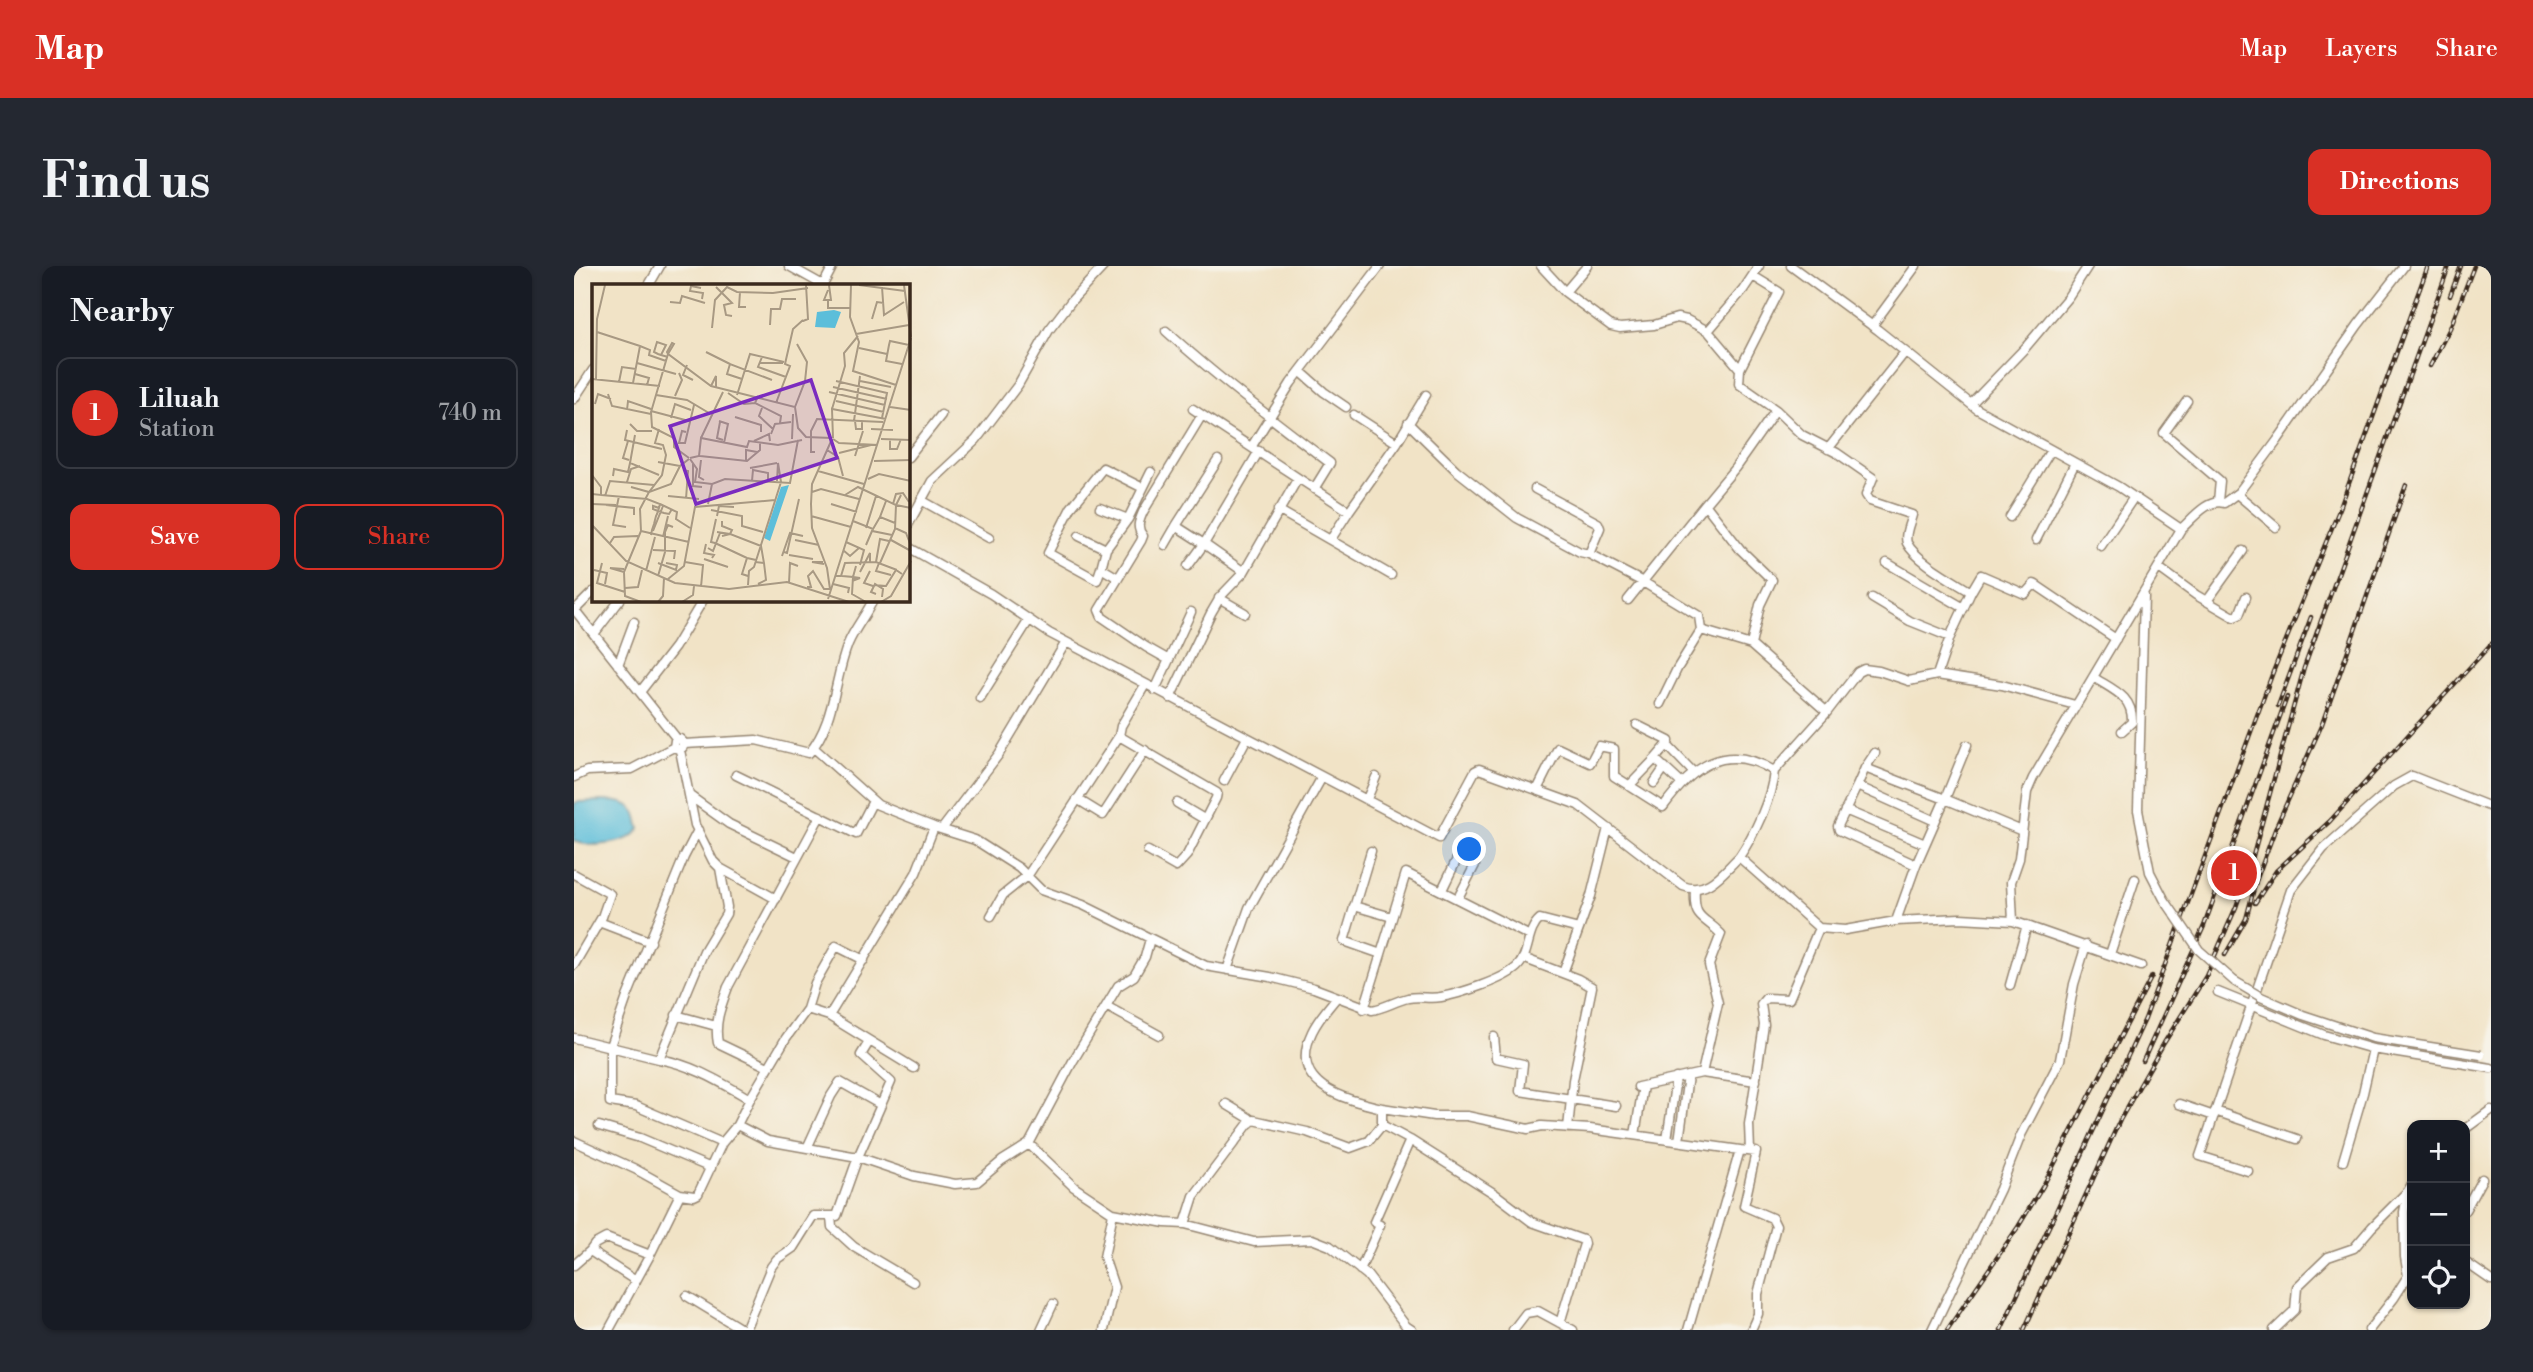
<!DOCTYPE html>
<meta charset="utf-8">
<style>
body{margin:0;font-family:"Libre Bodoni",serif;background:#242831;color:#f1f3f6}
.controls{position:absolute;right:21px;bottom:21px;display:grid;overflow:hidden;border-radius:14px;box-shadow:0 2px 5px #0004}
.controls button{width:63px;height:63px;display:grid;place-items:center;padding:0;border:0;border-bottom:2px solid #363941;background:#171b24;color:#f1f3f6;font:35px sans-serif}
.you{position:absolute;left:896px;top:584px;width:24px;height:24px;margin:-18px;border:5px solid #fff;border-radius:50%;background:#1a73e8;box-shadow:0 0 0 10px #1a73e833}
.badge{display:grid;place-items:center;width:46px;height:46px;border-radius:50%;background:#d93025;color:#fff;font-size:23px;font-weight:700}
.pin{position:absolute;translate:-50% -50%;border:4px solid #fff;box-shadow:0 2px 7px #0006}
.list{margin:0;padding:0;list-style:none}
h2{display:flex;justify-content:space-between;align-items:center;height:91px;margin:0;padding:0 28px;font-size:30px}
h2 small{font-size:23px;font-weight:400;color:#9ea1a6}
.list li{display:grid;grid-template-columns:46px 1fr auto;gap:21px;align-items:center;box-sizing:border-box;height:112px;margin:0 14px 14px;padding:0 14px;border:2px solid #363941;border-radius:14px}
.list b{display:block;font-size:26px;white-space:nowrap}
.list p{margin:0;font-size:23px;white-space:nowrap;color:#9ea1a6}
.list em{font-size:23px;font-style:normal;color:#9ea1a6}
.actions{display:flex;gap:14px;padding:21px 28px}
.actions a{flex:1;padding:16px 0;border:2px solid #d93025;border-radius:14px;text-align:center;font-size:24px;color:#d93025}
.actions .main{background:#d93025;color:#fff}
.icon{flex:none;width:38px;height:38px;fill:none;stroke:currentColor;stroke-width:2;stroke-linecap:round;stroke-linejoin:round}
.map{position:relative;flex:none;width:1917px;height:1064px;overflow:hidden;border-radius:14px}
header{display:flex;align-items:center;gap:42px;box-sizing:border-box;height:98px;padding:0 35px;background:#d93025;color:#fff}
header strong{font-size:33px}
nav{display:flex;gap:38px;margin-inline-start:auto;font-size:24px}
.intro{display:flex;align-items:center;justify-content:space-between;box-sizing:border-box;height:168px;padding:0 42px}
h1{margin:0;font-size:49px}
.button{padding:18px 32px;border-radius:14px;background:#d93025;color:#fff;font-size:24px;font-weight:700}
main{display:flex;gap:42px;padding:0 42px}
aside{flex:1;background:#171b24;border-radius:14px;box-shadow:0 2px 5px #0004}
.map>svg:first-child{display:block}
</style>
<header>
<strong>Map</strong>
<nav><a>Map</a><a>Layers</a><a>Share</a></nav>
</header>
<div class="intro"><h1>Find us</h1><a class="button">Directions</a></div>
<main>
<aside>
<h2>Nearby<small></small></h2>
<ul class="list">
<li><span class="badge">1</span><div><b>Liluah</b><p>Station</p></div><em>740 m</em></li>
</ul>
<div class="actions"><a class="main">Save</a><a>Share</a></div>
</aside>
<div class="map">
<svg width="1917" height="1064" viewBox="0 0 1917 1064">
<rect width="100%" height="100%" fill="#f7f3e8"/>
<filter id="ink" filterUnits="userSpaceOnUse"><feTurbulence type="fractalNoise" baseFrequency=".0143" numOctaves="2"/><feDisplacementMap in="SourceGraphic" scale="14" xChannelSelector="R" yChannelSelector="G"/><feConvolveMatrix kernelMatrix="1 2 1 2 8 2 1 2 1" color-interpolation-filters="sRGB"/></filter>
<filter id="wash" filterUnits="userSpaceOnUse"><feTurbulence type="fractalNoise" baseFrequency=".00686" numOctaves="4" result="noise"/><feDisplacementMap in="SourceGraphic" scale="28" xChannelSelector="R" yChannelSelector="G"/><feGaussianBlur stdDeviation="1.57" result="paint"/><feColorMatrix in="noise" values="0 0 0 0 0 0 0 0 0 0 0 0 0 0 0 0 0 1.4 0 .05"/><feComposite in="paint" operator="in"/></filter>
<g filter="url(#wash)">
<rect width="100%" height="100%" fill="#f1e3c6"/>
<path fill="#5cbeda" stroke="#4c747c" stroke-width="2" d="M 3,536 C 18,536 52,530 61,546 C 64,551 64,558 66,563 C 54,579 17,582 0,575 L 0,538 Z"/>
</g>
<g filter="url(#ink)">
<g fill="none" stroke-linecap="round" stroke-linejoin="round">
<defs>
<path id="minor" d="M 215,0 L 249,19
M 967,0 L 991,26 L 1037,60 L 1046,62 L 1080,59 L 1103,52 L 1113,54 L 1134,65
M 1185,0 L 1169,24 L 1134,65 L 1166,103 L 1165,118 L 1202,144 L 1228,169 L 1263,187 L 1299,212 L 1292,229 L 1296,235 L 1338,249 C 1336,257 1330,269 1333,277 C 1342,295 1380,315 1397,326 L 1376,371 L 1363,409
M 1217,0 L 1304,64 L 1403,143 L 1545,221 L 1607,263 L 1459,512 L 1453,526 L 1445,593 L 1437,616 L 1439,655
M 75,19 L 86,0
M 249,19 L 259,0
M 991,26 L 1013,0
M 1298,60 L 1342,0
M 592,65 C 644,112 700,155 756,197 L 740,223
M 1166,103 L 1205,26 L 1179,10
M 726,105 L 750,126 L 772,141
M 0,133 L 19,104
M 1613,135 L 1590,167 L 1646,215 L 1644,235
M 1397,138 L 1451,82 L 1494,31 L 1514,0
M 1202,144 L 1161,202 L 1131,238 L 1166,283 L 1198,314 L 1186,339 L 1177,379 L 1253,446
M 780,149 L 823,177
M 834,157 L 882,204 L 943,252 L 1006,286 L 1015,288 L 1069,316 L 1125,350 L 1127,364 L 1103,403 L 1086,438
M 678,180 L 717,117 L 806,0
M 1254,183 L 1331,86
M 334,191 L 367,149
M 724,212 L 775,245 L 823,177 L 852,129
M 961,223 L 1024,257 L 1026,262 L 1015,288
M 1663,228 L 1702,261
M 347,234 L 415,272
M 526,242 L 554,253
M 704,244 L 817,309
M 1436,251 L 1477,184
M 334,259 L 358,215 L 402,174 L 444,119 L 475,64 L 498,34 L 530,0
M 1607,263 C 1618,253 1634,232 1650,237 L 1665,226 L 1703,175 L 1784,59 L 1830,0
M 505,270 L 532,283
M 757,273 L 775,245
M 1462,274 L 1501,197
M 591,279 L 602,260
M 1527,280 L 1560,231
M 334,281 L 417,328 L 475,367 L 865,572 L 901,505 L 905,503 L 1004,539 L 1109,620 C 1133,630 1149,606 1165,591 L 1245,662 L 1271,664 L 1322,655 L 1386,652 L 1439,655 L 1567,700
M 1313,297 L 1390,342
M 614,300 L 630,278 L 602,260 L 644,194
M 527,302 L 523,314 L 474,287 L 497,242 L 529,202 L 569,222
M 1585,302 L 1622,329 L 1660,351 L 1665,349 L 1672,331
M 670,306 L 630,278 L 685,185
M 544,312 L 527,302 L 532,283 L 554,253 L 577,206
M 1397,326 L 1407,309 L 1451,328 L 1460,318 L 1462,319 L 1542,373
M 645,332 L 671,347
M 1298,332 L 1336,355 L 1376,371
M 1054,334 L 1131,238
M 1633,335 L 1669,285
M 0,343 L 103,473
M 1,344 L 19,326
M 1127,364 L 1177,379
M 20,368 L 46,334
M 595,394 L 572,381 L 528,351 L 525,344 L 567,275 L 569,270 C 562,262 565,255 569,246 L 628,149
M 44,399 L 60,356
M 1519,411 C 1539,424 1559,430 1558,456 L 1548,465
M 581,424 L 617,346
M 66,426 L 101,381 L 129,334
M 406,432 L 455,354
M 596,432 L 637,347 L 647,330 L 670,306 L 724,212 L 619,143
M 1063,459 L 1095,475 L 1093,479
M 545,470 L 643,527 L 642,532 L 613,589 L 602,601 L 574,585
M 110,478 L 182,474 L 235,487 C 261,457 260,413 274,378 C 280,363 292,349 299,334
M 240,482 L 304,539 L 360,561 L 401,574 L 445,602 L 467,624 L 509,639 L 632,700 L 696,711 L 740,722 L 798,744 C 811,742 821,735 834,732 C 845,730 856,733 867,731 C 885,728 929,714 943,701 C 956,689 952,665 966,653 L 1005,663 L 1017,630 L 1034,562
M 106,484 L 121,559 L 139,595 L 146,602 L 153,641 L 152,648 L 130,685 L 85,793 C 119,799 146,816 176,833 L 163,859 L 194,875 L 284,891 L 307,839 L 266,816 L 257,830 L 234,880
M 1301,487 L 1291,502 L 1371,533 L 1393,479
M 1081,493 L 1093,479 L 1120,507
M 1200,505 L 1253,446 L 1284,406 L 1290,403 L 1305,405 L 1335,415 L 1363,409 L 1428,419 L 1501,439
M 162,509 L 282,568 L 299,535
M 0,511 L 13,505 L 58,503 L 96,483 L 100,481 L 101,474 L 106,473 L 109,476 L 109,481 L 106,484 L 100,481
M 650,515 L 673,472
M 1080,517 L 1091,501
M 1055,520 L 1081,493 L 1107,517
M 1283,520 L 1291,502
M 963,524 L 984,482 L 1016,497 L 1025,480 L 1040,483 L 1040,510 L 1089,541 C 1118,501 1151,475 1200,505 C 1198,532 1180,569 1165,591
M 116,530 L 155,558 L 223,591
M 503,533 L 529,549 L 571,484
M 793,533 L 802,511
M 603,537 L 630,553
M 1271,544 L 1351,578
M 1564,544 L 1570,330
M 368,563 L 425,488 L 492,376
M 124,564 L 110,591 L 53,731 L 36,780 L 36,836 L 62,840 L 148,877
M 797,585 L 770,675 L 807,688
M 1342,599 L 1265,564 L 1264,560 L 1283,520 L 1361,555
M 146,602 L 202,633
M 0,608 L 36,628 L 28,651 L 0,699
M 1121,623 C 1119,655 1129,649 1147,668 L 1135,699 L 1144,737 L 1128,807
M 868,624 L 883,593
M 884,632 L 901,599
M 780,640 L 818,651
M 417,650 L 429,629 L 454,609 L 545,470 L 547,460 L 571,419
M 1322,655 L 1342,599 L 1371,533 L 1448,565
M 25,656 L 77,676
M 1536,688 L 1561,613
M 949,692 L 1004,713 L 1018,721 L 999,814 L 994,862
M 653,704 L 675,642 L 748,511
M 989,707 L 1005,663
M 1436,719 L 1453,659
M 1644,726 L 1750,769 L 1799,783 L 1917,802
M 763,731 C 754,742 744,753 738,766 C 713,819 769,833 808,842 L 808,859 L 836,874
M 532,740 L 585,769
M 233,743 L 241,717 L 262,680 L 290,694
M 790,743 L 832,607 L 956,670
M 102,749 L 142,760
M 255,750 L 342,607 L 360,561
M 920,771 L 922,792 L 949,798 L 946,825 L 1042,840
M 0,772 L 85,793
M 295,776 L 287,789 L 317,816 L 307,839
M 194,801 L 144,777 C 140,757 147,740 154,721 L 246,550
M 1064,821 L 1128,807 L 1182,815
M 176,833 L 212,772 L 233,743 L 255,750 L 340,802
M 652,838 L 675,852 L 676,857
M 1605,838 L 1640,850
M 808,842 L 860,850 L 893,850 L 954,863 L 968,860 L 1016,863 L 1166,884
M 1641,845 L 1723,873
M 25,860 L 66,872 L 137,902
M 1891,863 L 1917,844
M 1061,869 L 1069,820
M 1093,874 L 1102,812
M 0,875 L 61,903 L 106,928 L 120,930 L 124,928 L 148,877 L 163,859
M 1105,875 L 1114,810
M 455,878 L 499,795 L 544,720 L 560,710 L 571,691 L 576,673
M 1176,885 L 1175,858 L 1190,759 L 1187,738 L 1192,732 L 1215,733 L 1245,662
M 1769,895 L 1789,827 L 1799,783
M 1674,905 L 1626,890 L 1717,624 L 1749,583 L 1820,520 L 1838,510 L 1917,541
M 1834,925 L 1830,946 L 1831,991 L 1838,996
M 1891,944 L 1908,913
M 257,951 L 258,961 L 280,981 L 339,1016
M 611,958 L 620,930 L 675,857 L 680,854 L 733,866 L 776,882 L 795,875 L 808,859
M 16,985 L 21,978 L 32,972 L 76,989
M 1891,996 L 1917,1014
M 0,999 L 16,985 L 62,1015
M 786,1004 L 806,959 L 800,956 L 836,874 L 921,928 L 958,956 L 1009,974 L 1010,978 L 986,1057
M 113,1030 L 169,1064
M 35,1064 L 76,989 L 106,928
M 171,1064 L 197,1001 L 203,993 L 219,982 L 239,950 L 263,950 L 284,891 L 340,910 L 381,918 L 403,916 L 428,895 L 455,878 L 500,921 L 539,947 L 591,957 L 611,958 L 680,976 L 738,973 L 756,980 L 793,1009 L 832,1060 L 838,1064
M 467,1064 L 479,1038
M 530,1064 L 540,1021 L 530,991 L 539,947
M 939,1064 L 952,1047 L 964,1045 L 999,1064
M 1114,1064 L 1166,884 L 1182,886 L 1170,940 L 1198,952 L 1202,960 L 1184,1028 L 1184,1048 L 1177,1064
M 1358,1064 L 1426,923 L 1447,869 L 1486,794 L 1500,718 L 1512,679
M 1700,1064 L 1721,1044 L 1723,1021 L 1754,991 L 1780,982 L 1798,961 L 1834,925 L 1838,918
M 1795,1064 L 1820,1032 L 1834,1010 L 1831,991"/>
</defs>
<use href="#minor" stroke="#968672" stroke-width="11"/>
<use href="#minor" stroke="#fff" stroke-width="8"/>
<defs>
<path id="rail" d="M 1876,30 L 1887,0
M 1856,100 L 1876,62 L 1900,0
M 1704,440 L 1737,351
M 1681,637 L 1702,605 L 1756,555 L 1917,378
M 1651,689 L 1672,653 L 1682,615 L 1702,561 L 1748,458 L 1832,219
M 1569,795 L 1630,660 L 1713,431
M 1373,1064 L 1444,961 L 1469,920 L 1578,710
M 1427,1064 L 1571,753 L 1699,406 L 1766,242 L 1854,0
M 1450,1064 L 1546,854 L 1590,777 L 1632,710 L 1662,641 L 1677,597 L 1730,402 L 1875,0"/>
</defs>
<use href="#rail" stroke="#3b2a1e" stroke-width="4.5"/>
<use href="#rail" stroke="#f7f3e8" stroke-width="2" stroke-dasharray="5" stroke-linecap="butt"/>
<defs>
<path id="minor-bridge" d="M 1564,544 L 1576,606 L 1590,633 L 1625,684 L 1660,715 L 1687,731 L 1729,749 L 1799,772 L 1907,789"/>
</defs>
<use href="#minor-bridge" stroke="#968672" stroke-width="11" stroke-linecap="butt"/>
<use href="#minor-bridge" stroke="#fff" stroke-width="8"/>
</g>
</g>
<g transform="translate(18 18)">
<rect width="318" height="318" fill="#f1e3c6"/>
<path d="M 242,26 L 249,28 L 243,44 L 223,43 L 225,28 ZM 197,201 L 178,257 L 172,254 L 189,203 Z" fill="#5cbeda"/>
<path fill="none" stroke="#a89983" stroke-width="2" d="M 259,1 L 258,33 L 267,58 L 261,87 L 304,101M 267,1 L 313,7M 312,1 L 319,53M 124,3 L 140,19 L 132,21 L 134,31 L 140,32M 290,3 L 292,31 L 312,18M 109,4 L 99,2 L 98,7 L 111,9 L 110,15M 236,6 L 232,16 L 239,16 L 237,1M 148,8 L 147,23 L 154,23M 236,16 L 236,24 L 259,24M 78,18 L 88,19 L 90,12 L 113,19M 280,35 L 285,18 L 292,19M 211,37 L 216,35 L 214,1M 178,41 L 179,25 L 188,25 L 190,15 L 204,15M 120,44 L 123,16 L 135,3 L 145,8 L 181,9 L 216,4M 5,48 L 48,62 L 58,66 L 57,71 L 74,77M 264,50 L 317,41M 80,59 L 82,60 L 76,70 L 75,68 ZM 267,64 L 295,70M 114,68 L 138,80M 69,71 L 74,61 L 65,58 L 62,68 L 66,70 L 69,71 L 76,73M 170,73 L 166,83 L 194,93M 45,79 L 84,90M 168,79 L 191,79M 310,80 L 294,77 L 297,61 L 298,57 L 317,61M 95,81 L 91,91 L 101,96M 43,90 L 57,94 L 55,101M 0,95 L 68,102M 4,95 L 5,35 L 13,1M 150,95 L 135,90 L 138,80 L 180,96M 244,97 L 295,109 L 290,134M 268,97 L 299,103M 27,98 L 30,83 L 44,85M 41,99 L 48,62M 119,102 L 124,92 L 124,104M 241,103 L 295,115M 237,108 L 293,121M 136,109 L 152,120 L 163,119M 16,110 L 20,122 L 59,130M 64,111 L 95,116 L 117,129M 145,111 L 158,70 L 192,78M 83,112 L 90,96 L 87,89M 166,112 L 163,119 L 189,132 L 188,139M 244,117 L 292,128M 184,119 L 198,82 L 193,80 L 201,45 L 211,36M 3,120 L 6,110 L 19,115M 203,123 L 213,97 L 215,78 L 205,60M 298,123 L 319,126M 170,124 L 167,132 L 181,145M 240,125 L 253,82 L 252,69 L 266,52M 35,126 L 36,117 L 59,125M 59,127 L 97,137M 143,133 L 169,141 L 169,148M 79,134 L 83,120 L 99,126M 127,137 L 136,140 L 132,159M 262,137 L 268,92M 263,137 L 264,145 L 270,145 L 270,138M 128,138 L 125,154 L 131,156M 38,140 L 45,147 L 60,147M 279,145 L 301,146M 35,146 L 33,156 L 70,165M 94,148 L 90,147 L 87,159 L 93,159 L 102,121M 179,150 L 183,140 L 199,138M 43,151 L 38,179 L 67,191M 109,154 L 131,108M 241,154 L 240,125 L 294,135M 200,155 L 201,130M 241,155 L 247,159 L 286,161M 289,155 L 319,156M 298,155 L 298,165 L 305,165 L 309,155M 36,157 L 31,174 L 37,176M 162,157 L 177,150 L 178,157M 235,166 L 246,173 L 251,192M 223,168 L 219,168 L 219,147 L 225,135 L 291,138M 247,169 L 279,161M 108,172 L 155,177 L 168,166 L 168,158M 263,172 L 271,147M 97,174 L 82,163 L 82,154 L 60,143 L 59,128 L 76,70 L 119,102 L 203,123 L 206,144 L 214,153 L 240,154M 98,174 L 107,172 L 109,154 L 155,163 L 157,157 L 186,161 L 210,156M 98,175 L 105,185 L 103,198 L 120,200M 109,176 L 107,193 L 112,196M 154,177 L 154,166 L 165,168M 282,177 L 319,176M 66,178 L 88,182M 101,180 L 101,202 L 110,203M 158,184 L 185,179M 91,186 L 96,187 L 94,215M 226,187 L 272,200M 0,191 L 9,203 L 9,211 L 0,210M 21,192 L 22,185 L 36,188 L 38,179M 276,195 L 287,190 L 319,197M 160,197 L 161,186 L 176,189 L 176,195M 185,197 L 186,179 L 189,198M 35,198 L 39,185 L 48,182M 39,203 L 57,208 L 70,191 L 74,171 L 71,161 L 63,159 L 67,145M 220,208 L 229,205 L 267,215M 9,211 L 55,215 L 68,220 L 67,224M 253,211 L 266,203 L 304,221 L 303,245 L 288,279M 309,211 L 304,221 L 319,224M 13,212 L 18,197 L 62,201M 27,212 L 21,241 L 34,243M 76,212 L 107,215M 294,217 L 288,233 L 303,239M 0,220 L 24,221M 68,220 L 85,228 L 84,235 L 98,244M 116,220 L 120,200 L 133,195 L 198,199 L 206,156M 239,220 L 265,228M 301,220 L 304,210 L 311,209 L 317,218M 14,221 L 42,224 L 42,231M 119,226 L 150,232 L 150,242 L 171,248M 125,232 L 127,222 L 142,223M 219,232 L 259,243M 130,237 L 130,242 L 140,246 L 138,250 L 169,262M 261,237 L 281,245 L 288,233M 0,241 L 34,277 L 83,299 L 137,305 L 195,298 L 257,318M 274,244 L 284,212M 303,244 L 314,249 L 319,262M 49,247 L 97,258M 61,247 L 71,222M 125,248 L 138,250 L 130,252M 59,251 L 60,246 L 62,240 L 64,232 L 65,230 L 67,224 L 61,222 L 61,225 L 66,227 L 72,229 L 77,230 L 80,225M 71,253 L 76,232M 203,256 L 227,261M 299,256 L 319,267M 254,258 L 272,266 L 268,281M 18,259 L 22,253 L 46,252M 123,259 L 155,274M 123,259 L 119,258 L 124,235M 114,260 L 112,269 L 122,271 L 120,274M 274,261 L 280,247 L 300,251M 116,264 L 121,267 L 128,249M 61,266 L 83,267 L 82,275M 251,266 L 258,272 L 267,264M 192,268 L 195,269 L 207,215M 197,271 L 221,275M 190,272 L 198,249 L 211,252M 112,275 L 136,283M 93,278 L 111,281 L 109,303M 163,278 L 172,279 L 169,262M 231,278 L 220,278 L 232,280M 284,278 L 288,255 L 297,257M 10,279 L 5,299 L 33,308M 66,279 L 84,286 L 85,281 L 74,279M 287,279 L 284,287 L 299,291M 2,286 L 15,289 L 13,300M 54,287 L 63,253M 278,287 L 272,299 L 281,302M 32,288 L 18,284 L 32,285M 268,288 L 278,269 L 278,278M 66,292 L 73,268 L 73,248 L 76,241 L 81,243M 156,292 L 150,290 L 155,274 L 164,276M 244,292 L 249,292 L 253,279 L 284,278 L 305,286M 250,292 L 261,293 L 260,310 L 274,318M 76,295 L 92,282 L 103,223 L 183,216M 260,297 L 268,294 L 261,293 L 264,282M 197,299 L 198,279 L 206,282M 166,300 L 174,296 L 172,279M 241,300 L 257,304 L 256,309M 156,301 L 157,287 L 162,283 L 189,198M 282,301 L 294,302 L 304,286 L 310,290M 215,303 L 219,303 L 216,292 L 221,287 L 232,305 L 238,305M 33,304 L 46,303 L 50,286M 238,305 L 235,284 L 220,244 L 219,220 L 220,200 L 240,155M 284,310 L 279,308 L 283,300 L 291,305 L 290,313M 236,315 L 319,54M 49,318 L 33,312 L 32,288 L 49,247 L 48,225 L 57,208 L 79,200 L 88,182 L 97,175M 66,318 L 71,312 L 72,294M 90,318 L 101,311 L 102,302M 289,318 L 299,312 L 319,277"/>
<path fill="#7b2cbf" fill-opacity="0.15" stroke="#7b2cbf" stroke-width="3.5" d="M 219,96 L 245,174 L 104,220 L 78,142 Z"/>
<rect width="318" height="318" fill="none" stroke="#3b2a1e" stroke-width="3.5"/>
</g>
</svg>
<div class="controls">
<button>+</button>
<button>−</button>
<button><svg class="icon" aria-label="locate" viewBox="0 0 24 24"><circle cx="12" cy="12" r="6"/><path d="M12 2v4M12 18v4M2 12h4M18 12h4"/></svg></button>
</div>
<div class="you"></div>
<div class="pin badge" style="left:1660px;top:607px">1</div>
</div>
</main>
